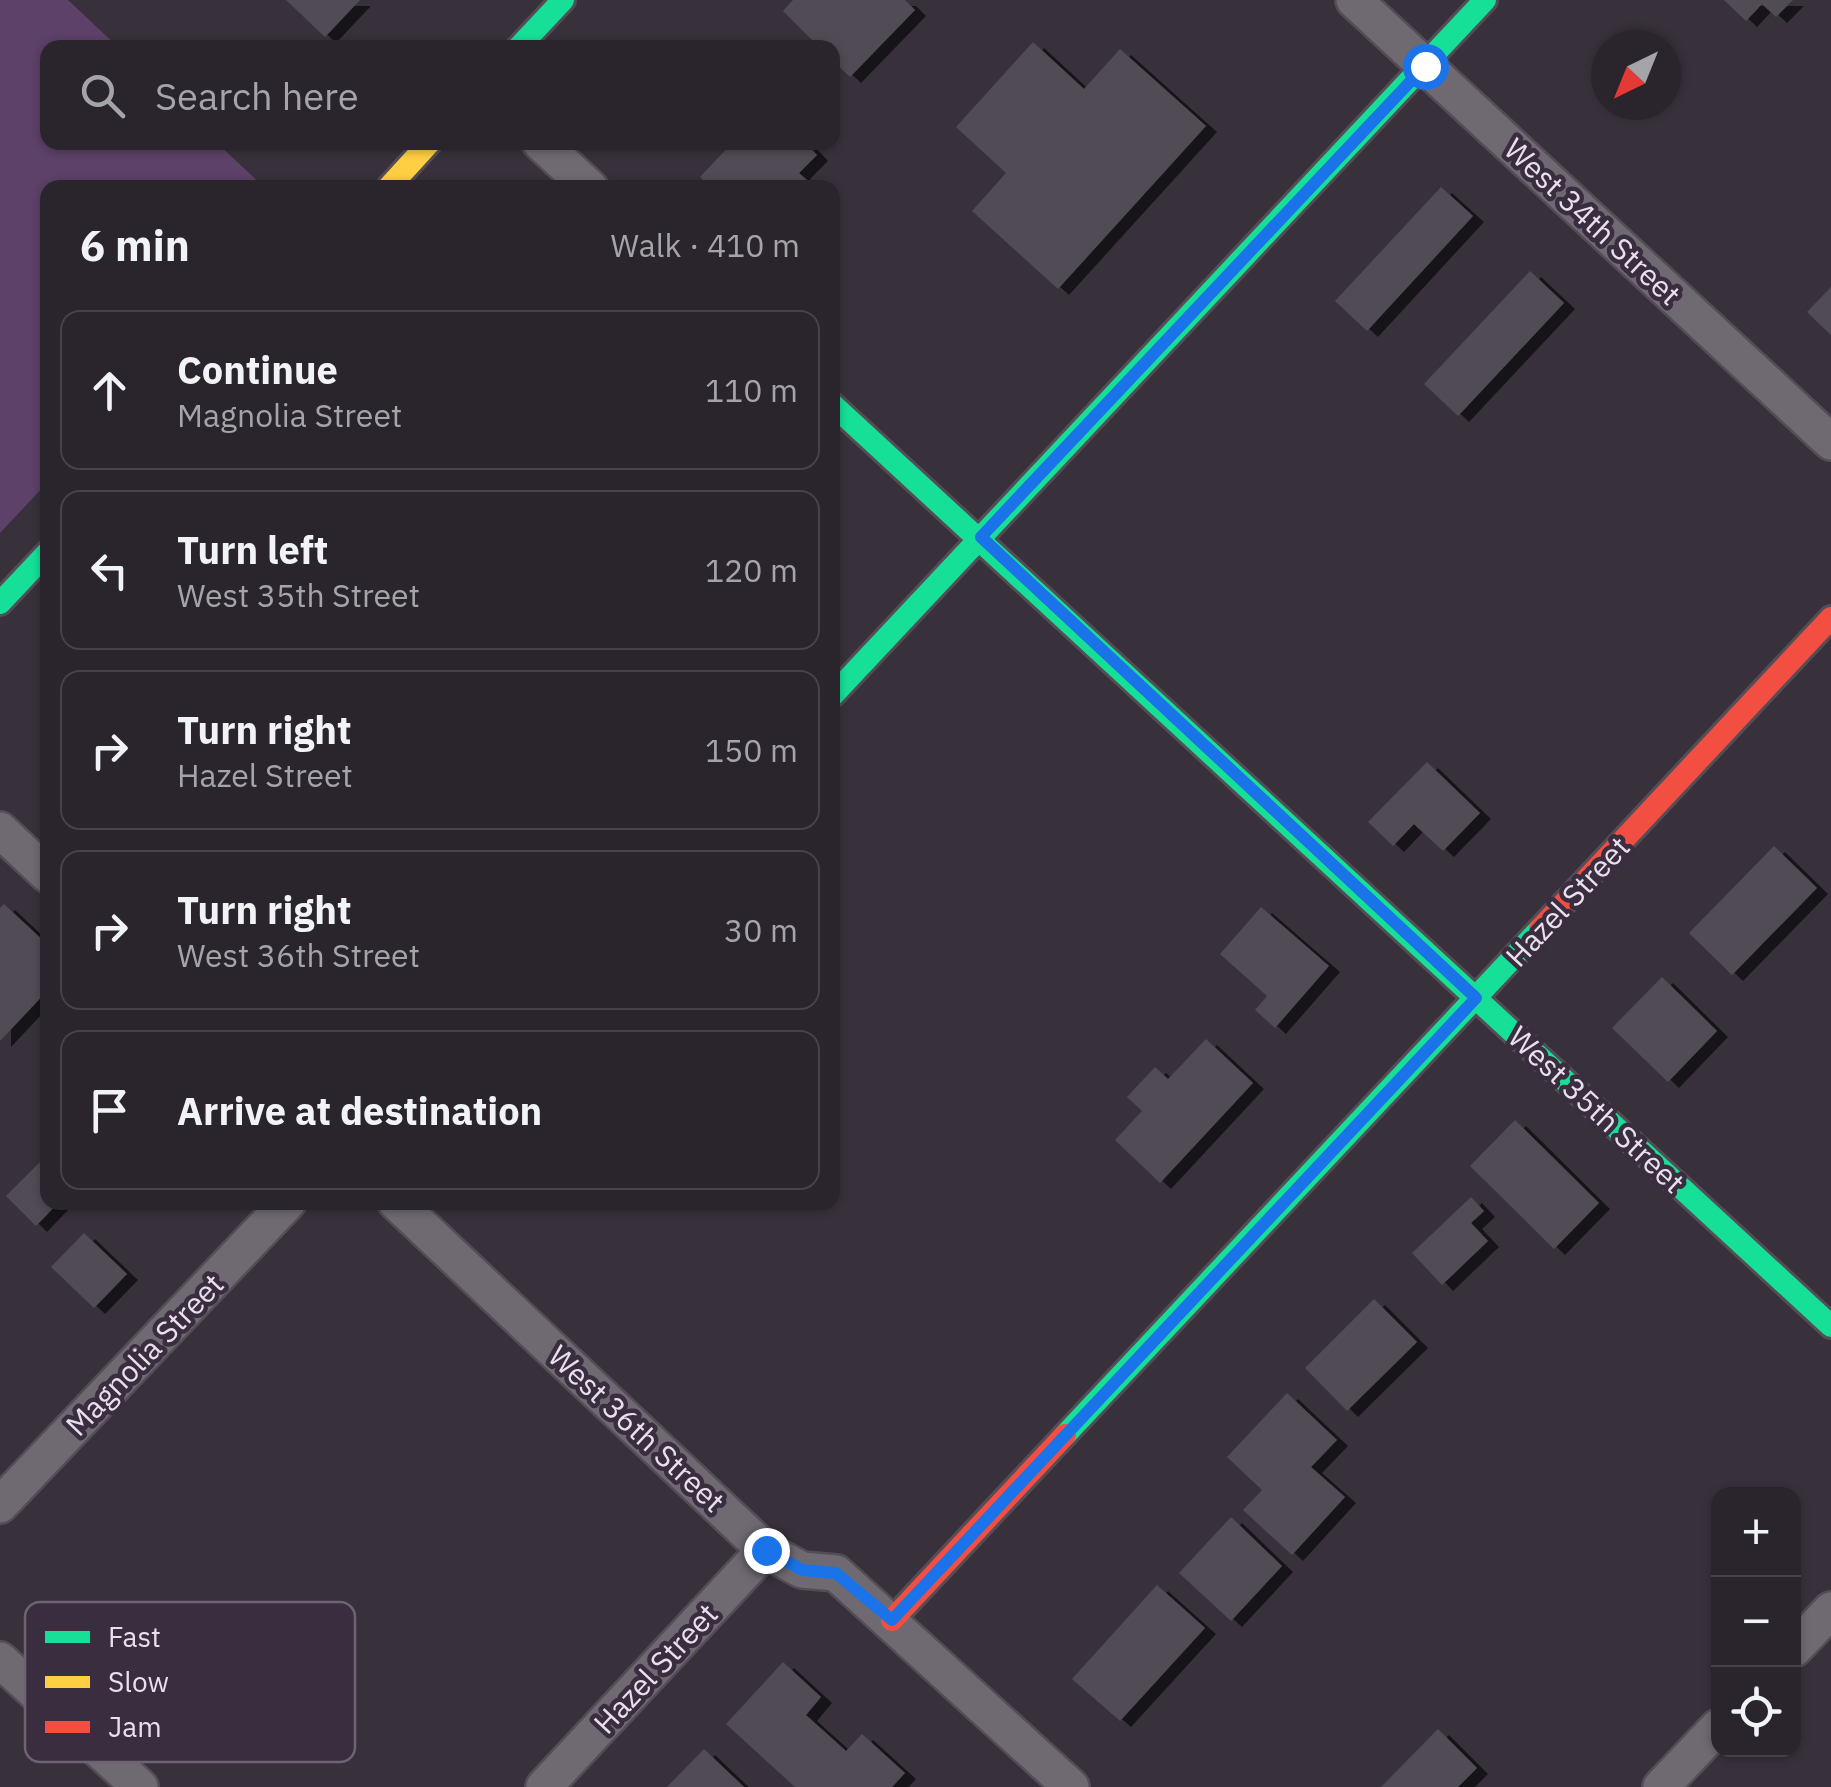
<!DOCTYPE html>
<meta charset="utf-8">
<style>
body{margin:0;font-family:"IBM Plex Sans",sans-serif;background:#322d34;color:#f1f3f6}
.controls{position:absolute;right:30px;bottom:30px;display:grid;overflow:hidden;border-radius:20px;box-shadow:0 2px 8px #0004}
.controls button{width:90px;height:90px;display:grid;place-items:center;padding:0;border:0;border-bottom:2px solid #464248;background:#2a252c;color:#f1f3f6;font:50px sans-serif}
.compass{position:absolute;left:1591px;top:30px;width:90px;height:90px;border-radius:50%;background:#2a252c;box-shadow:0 2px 8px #0004;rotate:223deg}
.stop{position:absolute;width:30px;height:30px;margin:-22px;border:8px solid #1a73e8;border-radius:50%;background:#fff}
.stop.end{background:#1a73e8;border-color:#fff;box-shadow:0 2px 10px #0008}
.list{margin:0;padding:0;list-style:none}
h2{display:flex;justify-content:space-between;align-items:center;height:130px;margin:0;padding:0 40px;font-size:42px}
h2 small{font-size:32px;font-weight:400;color:#a5a5a9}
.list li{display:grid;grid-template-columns:65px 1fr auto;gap:30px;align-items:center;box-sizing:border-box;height:160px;margin:0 20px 20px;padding:0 20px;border:2px solid #464248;border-radius:20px}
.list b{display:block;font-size:38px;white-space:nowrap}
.list p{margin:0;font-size:32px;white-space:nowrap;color:#a5a5a9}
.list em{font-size:32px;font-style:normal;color:#a5a5a9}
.icon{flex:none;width:55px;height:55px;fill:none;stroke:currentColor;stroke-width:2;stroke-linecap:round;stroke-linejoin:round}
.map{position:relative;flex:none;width:1831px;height:1787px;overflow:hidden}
.search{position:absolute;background:#2a252c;box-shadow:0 2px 8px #0004;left:40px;top:40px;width:800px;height:110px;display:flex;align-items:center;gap:25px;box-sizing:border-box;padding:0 35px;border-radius:20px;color:#a5a5a9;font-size:38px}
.panel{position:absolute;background:#2a252c;box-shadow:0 2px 8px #0004;left:40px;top:180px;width:800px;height:1030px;border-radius:20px}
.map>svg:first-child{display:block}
</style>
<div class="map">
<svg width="1831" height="1787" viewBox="0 0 1831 1787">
<defs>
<filter id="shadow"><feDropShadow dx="11" dy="6" stdDeviation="0" flood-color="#0009"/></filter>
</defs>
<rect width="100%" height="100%" fill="#38313b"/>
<path fill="#5d4168" d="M 0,0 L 68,0 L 118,47 L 48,48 L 48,142 L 217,143 L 264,187 L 48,188 L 47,483 L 0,533 Z"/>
<path fill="#514b54" filter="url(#shadow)" d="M 286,0 L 360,0 L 325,37 Z
M 793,0 L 905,0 L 915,10 L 850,77 L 832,60 L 832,48 L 820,48 L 783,11 Z
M 1724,0 L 1793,0 L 1776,17 L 1762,4 L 1746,21 Z
M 1033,42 L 1084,89 L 1120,49 L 1206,126 L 1058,289 L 972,211 L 1006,173 L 956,127 Z
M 733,142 L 805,142 L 817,155 L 799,173 L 809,182 L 803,188 L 711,188 L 700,177 Z
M 1441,187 L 1473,216 L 1367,331 L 1335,301 Z
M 1530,271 L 1564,303 L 1458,416 L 1424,384 Z
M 1831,287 L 1831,335 L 1807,312 Z
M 1427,762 L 1480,813 L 1443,851 L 1414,824 L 1393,846 L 1368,822 Z
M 1774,846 L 1817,888 L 1732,975 L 1689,933 Z
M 4,904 L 48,945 L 48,990 L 0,1041 L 0,908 Z
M 1261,907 L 1329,966 L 1275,1028 L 1255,1010 L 1267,996 L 1220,954 Z
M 1662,977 L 1717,1031 L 1668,1082 L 1612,1028 Z
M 1206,1039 L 1253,1083 L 1160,1183 L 1115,1140 L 1142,1111 L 1127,1097 L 1155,1067 L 1168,1079 Z
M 1515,1120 L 1599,1203 L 1554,1249 L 1470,1166 Z
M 48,1154 L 48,1202 L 59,1202 L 36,1226 L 6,1196 Z
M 1471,1197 L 1484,1211 L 1471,1223 L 1488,1241 L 1442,1285 L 1412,1253 Z
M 84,1233 L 127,1274 L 94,1308 L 51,1267 Z
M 1374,1299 L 1417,1342 L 1347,1411 L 1305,1368 Z
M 1287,1393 L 1337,1440 L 1311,1467 L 1345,1497 L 1292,1555 L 1243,1510 L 1262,1490 L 1227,1457 Z
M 1231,1517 L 1282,1566 L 1231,1621 L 1179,1573 Z
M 1157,1585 L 1205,1628 L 1120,1721 L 1072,1679 Z
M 783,1662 L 821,1697 L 806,1715 L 846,1751 L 862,1734 L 905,1773 L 892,1787 L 795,1787 L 726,1724 Z
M 1438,1729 L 1477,1768 L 1458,1787 L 1381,1787 Z
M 704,1749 L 744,1787 L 667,1787 Z"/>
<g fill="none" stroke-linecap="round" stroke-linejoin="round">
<defs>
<path id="street" d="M 1354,0 L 1831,442
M 540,142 L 590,188
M 0,830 L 48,875
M 396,1202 L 765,1550 L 802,1570 L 836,1573 L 1071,1787
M 0,1505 L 288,1202
M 1794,1649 L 1831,1610
M 0,1660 L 140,1787
M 544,1787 L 765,1550
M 1661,1787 L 1718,1727"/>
<path id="fast" d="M 518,48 L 563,0
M 832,404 L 1831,1326
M 0,603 L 48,552
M 832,696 L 1485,0
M 1065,1435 L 1540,929"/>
<path id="slow" d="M 388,188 L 430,142"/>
<path id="jam" d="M 1540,929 L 1831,618
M 892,1620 L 1065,1435"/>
</defs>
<use href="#street" stroke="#544d56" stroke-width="40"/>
<use href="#fast" stroke="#544d56" stroke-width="28"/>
<use href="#slow" stroke="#544d56" stroke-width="28"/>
<use href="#jam" stroke="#544d56" stroke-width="28"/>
<use href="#street" stroke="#6f6a72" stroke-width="35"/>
<use href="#fast" stroke="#16e098" stroke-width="22"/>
<use href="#slow" stroke="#ffcf43" stroke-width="22"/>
<use href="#jam" stroke="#f24e42" stroke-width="22"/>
</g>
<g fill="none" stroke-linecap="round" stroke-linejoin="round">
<path stroke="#1a73e8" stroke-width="12" d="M 766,1550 L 802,1570 L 836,1573 L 892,1620 L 1476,998 L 981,537 L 1425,66"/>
</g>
<g text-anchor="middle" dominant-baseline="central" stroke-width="9" stroke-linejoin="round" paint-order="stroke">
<g font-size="30" fill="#e8e0ec" stroke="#3a2d3f">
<text transform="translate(1593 221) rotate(43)">West 34th Street</text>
<text transform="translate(1567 901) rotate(-47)">Hazel Street</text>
<text transform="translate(1597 1109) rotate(43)">West 35th Street</text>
<text transform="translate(144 1354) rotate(-46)">Magnolia Street</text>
<text transform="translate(637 1428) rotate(43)">West 36th Street</text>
<text transform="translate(655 1668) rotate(-47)">Hazel Street</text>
</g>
</g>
<rect x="25" y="1602" width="330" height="160" rx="15" fill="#3a2d3f" stroke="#6e6373" stroke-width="2.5"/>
<rect x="45" y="1631" width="45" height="12" fill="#16e098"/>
<rect x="45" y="1676" width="45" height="12" fill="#ffcf43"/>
<rect x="45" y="1721" width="45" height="12" fill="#f24e42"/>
<g font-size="28" fill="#e8e0ec">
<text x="108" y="1647">Fast</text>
<text x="108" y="1692">Slow</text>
<text x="108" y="1737">Jam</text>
</g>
</svg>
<div class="controls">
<button>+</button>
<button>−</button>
<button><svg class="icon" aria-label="locate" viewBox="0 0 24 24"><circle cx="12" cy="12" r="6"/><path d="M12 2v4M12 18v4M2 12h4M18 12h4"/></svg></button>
</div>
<svg class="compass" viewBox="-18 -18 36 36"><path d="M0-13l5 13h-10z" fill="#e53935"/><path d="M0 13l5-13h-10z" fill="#a5a5a9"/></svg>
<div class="stop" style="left:1425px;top:66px"></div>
<div class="stop end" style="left:766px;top:1550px"></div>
<div class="search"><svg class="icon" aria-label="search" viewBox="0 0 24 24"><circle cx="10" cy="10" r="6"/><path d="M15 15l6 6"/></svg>Search here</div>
<section class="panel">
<h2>6 min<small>Walk · 410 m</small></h2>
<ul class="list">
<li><svg class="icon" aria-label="ahead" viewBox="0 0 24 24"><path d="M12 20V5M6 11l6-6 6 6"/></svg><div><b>Continue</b><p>Magnolia Street</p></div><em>110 m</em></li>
<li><svg class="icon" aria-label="left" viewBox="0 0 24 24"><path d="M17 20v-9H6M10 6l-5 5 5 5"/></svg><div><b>Turn left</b><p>West 35th Street</p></div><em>120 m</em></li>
<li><svg class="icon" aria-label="right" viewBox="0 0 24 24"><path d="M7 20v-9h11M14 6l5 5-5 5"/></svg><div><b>Turn right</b><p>Hazel Street</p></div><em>150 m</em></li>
<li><svg class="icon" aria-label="right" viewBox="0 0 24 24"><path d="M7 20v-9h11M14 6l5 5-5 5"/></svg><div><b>Turn right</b><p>West 36th Street</p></div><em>30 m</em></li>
<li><svg class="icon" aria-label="arrive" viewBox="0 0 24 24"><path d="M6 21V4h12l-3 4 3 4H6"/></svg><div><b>Arrive at destination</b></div></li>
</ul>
</section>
</div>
